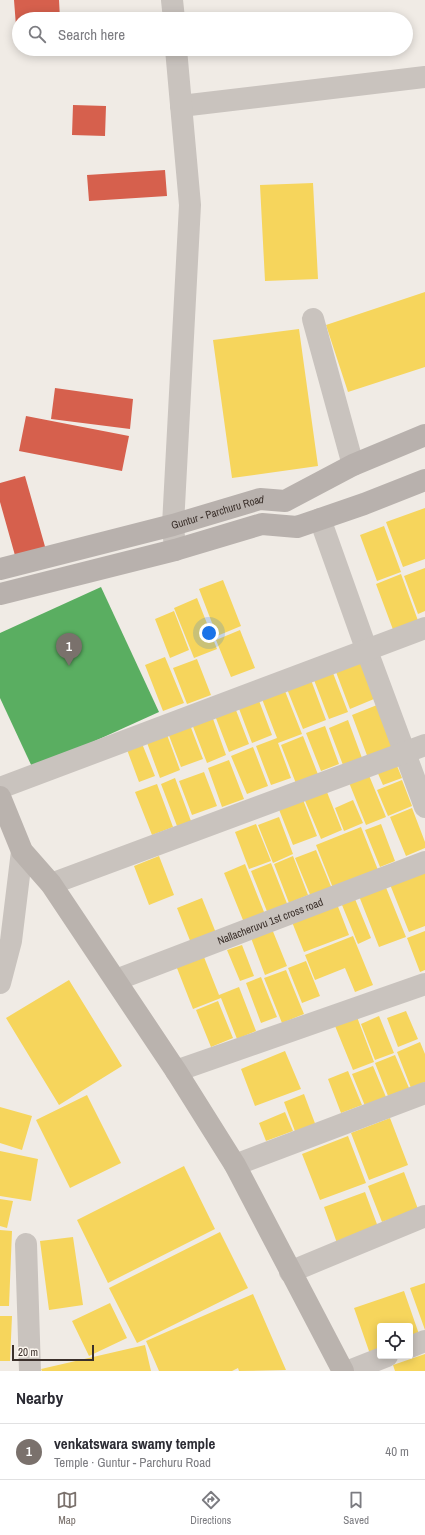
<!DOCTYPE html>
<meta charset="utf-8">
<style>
body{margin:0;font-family:"Archivo Narrow",sans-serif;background:#f2f2f3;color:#2b2b33}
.controls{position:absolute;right:12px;bottom:12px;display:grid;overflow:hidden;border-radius:4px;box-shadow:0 2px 10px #0003}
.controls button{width:36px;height:36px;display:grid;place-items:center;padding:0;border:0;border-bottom:1px solid #e1e1e2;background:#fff;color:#2b2b33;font:20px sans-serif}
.scale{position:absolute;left:12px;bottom:10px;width:82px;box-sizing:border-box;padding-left:4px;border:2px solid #3b302b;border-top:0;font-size:11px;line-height:14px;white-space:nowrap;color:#3b302b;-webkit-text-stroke:3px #fbf5ee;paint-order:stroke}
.you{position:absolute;left:209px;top:633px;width:14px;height:14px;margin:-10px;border:3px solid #fff;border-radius:50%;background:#1a73e8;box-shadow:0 0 0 6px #1a73e833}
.badge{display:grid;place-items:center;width:26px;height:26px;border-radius:50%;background:#7a716c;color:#fff;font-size:13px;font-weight:700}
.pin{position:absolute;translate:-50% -33px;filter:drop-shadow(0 1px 2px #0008)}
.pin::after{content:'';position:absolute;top:21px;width:14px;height:12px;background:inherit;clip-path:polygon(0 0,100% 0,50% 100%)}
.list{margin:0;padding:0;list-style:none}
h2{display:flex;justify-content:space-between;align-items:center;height:52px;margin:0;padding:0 16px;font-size:17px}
h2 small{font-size:13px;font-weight:400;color:#7c7c81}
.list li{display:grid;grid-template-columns:26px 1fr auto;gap:12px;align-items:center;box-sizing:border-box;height:56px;padding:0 16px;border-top:1px solid #e1e1e2}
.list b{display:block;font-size:15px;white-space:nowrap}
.list p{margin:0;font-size:13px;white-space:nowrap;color:#7c7c81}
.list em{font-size:13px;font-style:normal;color:#7c7c81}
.icon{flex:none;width:22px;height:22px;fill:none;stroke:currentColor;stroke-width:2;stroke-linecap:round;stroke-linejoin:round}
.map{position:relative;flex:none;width:425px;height:1371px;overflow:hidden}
.search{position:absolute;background:#fff;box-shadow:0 2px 10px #0003;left:12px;right:12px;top:12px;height:44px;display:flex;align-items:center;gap:10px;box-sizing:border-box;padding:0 14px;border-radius:22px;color:#7c7c81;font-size:15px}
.sheet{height:108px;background:#fff}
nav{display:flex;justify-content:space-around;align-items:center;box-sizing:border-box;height:56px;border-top:1px solid #e1e1e2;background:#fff;font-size:11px;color:#7c7c81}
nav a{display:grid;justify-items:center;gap:2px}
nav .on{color:#7a716c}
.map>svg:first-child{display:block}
</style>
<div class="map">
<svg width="425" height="1371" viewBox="0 0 425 1371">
<rect width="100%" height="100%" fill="#f0ebe5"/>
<path fill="#f6d55c" d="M 313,183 L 318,279 L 265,281 L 260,185 Z
M 425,292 L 425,367 L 348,392 L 326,325 Z
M 299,329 L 318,466 L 232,478 L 213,340 Z
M 425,508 L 425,559 L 403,567 L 386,522 Z
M 384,526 L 401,572 L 377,581 L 360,535 Z
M 425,568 L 425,611 L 418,614 L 404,576 Z
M 401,574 L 420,626 L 395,635 L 376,584 Z
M 223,580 L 241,626 L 217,636 L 199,589 Z
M 197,598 L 217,649 L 194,658 L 174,608 Z
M 174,611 L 189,650 L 170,658 L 155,619 Z
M 240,630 L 255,668 L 231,677 L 216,640 Z
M 165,657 L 184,703 L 163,711 L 145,665 Z
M 197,659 L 211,695 L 187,704 L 173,668 Z
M 360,662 L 374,699 L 350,709 L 336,672 Z
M 333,673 L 348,712 L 329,719 L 314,680 Z
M 311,680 L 326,720 L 303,729 L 287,689 Z
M 285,691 L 302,734 L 278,743 L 291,778 L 271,785 L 256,746 L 277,738 L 262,699 Z
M 258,698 L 272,735 L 252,743 L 238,706 Z
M 234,705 L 249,744 L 229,752 L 214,713 Z
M 377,705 L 393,749 L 368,758 L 352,715 Z
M 212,716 L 226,755 L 207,763 L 192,724 Z
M 348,720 L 362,758 L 343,765 L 329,728 Z
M 190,725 L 203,759 L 181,767 L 168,733 Z
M 325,726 L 339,764 L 321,771 L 306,733 Z
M 166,732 L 180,770 L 160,778 L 146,740 Z
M 303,736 L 319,777 L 297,786 L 281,745 Z
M 141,741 L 155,776 L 139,782 L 126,747 Z
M 253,747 L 268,786 L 247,794 L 231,756 Z
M 229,760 L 244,799 L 222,807 L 208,768 Z
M 395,761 L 402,778 L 383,785 L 376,769 Z
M 204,772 L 217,806 L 192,815 L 179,781 Z
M 368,773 L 386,817 L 366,825 L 348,780 Z
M 175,778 L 191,821 L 177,826 L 161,784 Z
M 402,780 L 412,806 L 388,816 L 377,790 Z
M 157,784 L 173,827 L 152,835 L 135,792 Z
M 325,787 L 342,830 L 321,839 L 303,796 Z
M 302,797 L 317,836 L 293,845 L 278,807 Z
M 353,800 L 363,823 L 344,831 L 335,808 Z
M 412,808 L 425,842 L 425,848 L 406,856 L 390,817 Z
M 279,817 L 293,854 L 273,863 L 258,825 Z
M 256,824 L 271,861 L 249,869 L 235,832 Z
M 381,824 L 395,861 L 380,867 L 365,830 Z
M 361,827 L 380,875 L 335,893 L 316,845 Z
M 316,850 L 332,889 L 311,897 L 295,858 Z
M 159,856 L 174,895 L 149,905 L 134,866 Z
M 293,856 L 308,895 L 289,903 L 274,864 Z
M 271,863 L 288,906 L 268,914 L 251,871 Z
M 245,864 L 266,917 L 245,925 L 224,873 Z
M 425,867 L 425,926 L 409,932 L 389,882 Z
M 385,885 L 406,937 L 379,947 L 359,896 Z
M 202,898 L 218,938 L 193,948 L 177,908 Z
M 355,899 L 371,938 L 358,944 L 342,905 Z
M 337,904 L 349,935 L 304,952 L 292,922 Z
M 272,929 L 287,966 L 265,975 L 251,938 Z
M 425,931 L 425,970 L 420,972 L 407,938 Z
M 353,936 L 373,985 L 355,992 L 345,968 L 315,980 L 305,955 Z
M 242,945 L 254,976 L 240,981 L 227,950 Z
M 202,952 L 219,995 L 239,987 L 256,1031 L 237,1039 L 221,998 L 193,1009 L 175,963 Z
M 306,961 L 320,996 L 302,1003 L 288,968 Z
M 286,970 L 304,1014 L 282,1023 L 264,978 Z
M 261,977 L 277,1017 L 261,1023 L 246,983 Z
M 69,980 L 122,1066 L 59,1105 L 6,1018 Z
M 218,1001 L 233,1038 L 211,1047 L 196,1010 Z
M 406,1011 L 418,1039 L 398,1047 L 387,1018 Z
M 379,1016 L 394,1053 L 375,1060 L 361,1024 Z
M 357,1017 L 374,1062 L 353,1070 L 335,1026 Z
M 420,1042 L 425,1054 L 425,1082 L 411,1088 L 397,1052 Z
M 285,1051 L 301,1089 L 255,1106 L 241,1069 Z
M 395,1055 L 409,1088 L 388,1096 L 375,1063 Z
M 373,1066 L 386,1097 L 365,1106 L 352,1074 Z
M 348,1071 L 362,1105 L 341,1113 L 328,1079 Z
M 304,1094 L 316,1126 L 296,1134 L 284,1102 Z
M 87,1095 L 121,1163 L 70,1188 L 36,1120 Z
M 0,1107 L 32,1116 L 22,1150 L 0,1143 Z
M 285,1112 L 293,1131 L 266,1141 L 259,1123 Z
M 390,1118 L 408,1165 L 369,1180 L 351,1133 Z
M 348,1136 L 366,1183 L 320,1200 L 302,1154 Z
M 0,1151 L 38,1159 L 31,1201 L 0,1196 Z
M 184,1166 L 215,1229 L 108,1283 L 77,1220 Z
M 404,1172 L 418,1209 L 382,1222 L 368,1186 Z
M 365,1192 L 378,1227 L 337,1243 L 324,1207 Z
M 0,1199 L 13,1201 L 7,1228 L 0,1226 Z
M 0,1230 L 12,1231 L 9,1306 L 0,1306 Z
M 220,1232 L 248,1288 L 137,1343 L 109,1288 Z
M 73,1237 L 83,1305 L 49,1310 L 40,1241 Z
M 425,1283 L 425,1330 L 410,1288 Z
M 404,1291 L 420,1337 L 410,1341 L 410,1326 L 380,1326 L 380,1351 L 370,1354 L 354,1308 Z
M 253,1294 L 286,1370 L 239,1371 L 238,1368 L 232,1371 L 159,1371 L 146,1341 Z
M 110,1303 L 127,1338 L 89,1356 L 72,1321 Z
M 0,1316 L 12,1316 L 10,1361 L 0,1361 Z
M 145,1345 L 151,1371 L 42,1371 L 41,1369 Z
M 425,1354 L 425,1371 L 395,1371 L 393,1365 Z"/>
<path fill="#d6604d" d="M 14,0 L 59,0 L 60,19 L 19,19 L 19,39 L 17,39 Z
M 73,105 L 106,106 L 105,136 L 72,135 Z
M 165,170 L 167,196 L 89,201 L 87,175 Z
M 55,388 L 133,399 L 130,429 L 51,419 Z
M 26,416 L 129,436 L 122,471 L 19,451 Z
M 25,476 L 46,550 L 16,559 L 0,502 L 0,483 Z"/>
<path fill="#5aae61" d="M 101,587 L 159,712 L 33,769 L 0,698 L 0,633 Z"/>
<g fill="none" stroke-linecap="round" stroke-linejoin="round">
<g stroke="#c9c3be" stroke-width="22">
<path d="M 172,0 L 174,19"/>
<path d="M 181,106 L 425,77"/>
<path d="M 313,319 L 353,465"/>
<path d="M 320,519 L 367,651 L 425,807"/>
<path d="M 175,550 L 173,525 L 190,205 L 176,49"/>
<path d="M 0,788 L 425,628"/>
<path d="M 51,884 L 425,745"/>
<path id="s1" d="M 116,980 L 425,862"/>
<path d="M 0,983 L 11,941 L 22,851"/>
<path d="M 176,1071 L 425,984"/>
<path d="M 235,1165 L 425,1093"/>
<path d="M 26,1244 L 30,1371"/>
<path d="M 290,1272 L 425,1216"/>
<path d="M 410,1347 L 425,1341"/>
<path d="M 349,1371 L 387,1356"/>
</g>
<path stroke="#bab3ae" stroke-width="22" d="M 0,797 L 22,851 L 51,884 L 176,1071 L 235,1165 L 343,1371"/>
<g stroke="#b8b1ad" stroke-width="22">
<path id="s2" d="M 0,569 L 173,525 L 260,499 L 285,501 L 353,465 L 425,435"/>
<path d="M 0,594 L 175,550 L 262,524 L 297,527 L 364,504 L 425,480"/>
</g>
</g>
<g text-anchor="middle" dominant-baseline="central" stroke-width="4" stroke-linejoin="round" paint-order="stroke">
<g font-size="11" fill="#3b302b" stroke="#fbf5ee">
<text stroke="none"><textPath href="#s2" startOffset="225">Guntur - Parchuru Road</textPath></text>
<text stroke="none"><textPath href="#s1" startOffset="165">Nallacheruvu 1st cross road</textPath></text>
</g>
</g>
</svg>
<div class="controls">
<button><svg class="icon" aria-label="locate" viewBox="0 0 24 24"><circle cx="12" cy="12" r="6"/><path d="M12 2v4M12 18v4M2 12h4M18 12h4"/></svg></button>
</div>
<div class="scale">20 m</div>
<div class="you"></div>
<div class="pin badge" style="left:69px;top:666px">1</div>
<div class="search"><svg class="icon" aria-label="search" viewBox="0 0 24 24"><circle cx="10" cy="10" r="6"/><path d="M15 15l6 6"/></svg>Search here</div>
</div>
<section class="sheet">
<h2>Nearby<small></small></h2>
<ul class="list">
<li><span class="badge">1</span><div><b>venkatswara swamy temple</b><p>Temple · Guntur - Parchuru Road</p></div><em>40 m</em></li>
</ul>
</section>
<nav>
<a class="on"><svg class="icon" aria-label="map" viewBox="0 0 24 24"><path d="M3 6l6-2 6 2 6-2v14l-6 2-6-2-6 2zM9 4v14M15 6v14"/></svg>Map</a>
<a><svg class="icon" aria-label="directions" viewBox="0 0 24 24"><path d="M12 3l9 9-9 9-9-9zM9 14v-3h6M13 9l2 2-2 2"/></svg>Directions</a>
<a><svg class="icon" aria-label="saved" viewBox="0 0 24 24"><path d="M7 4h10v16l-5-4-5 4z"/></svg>Saved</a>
</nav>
